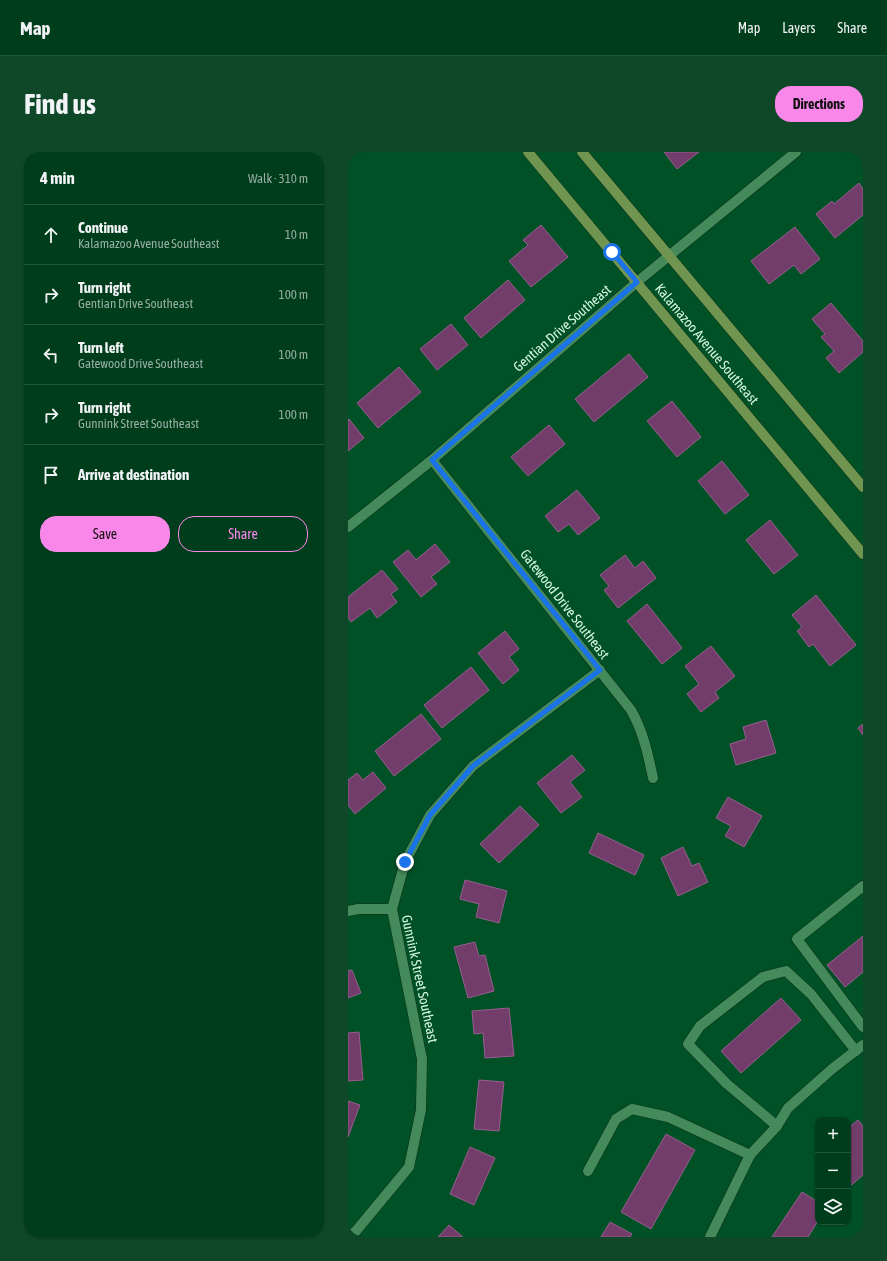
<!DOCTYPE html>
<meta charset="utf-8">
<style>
body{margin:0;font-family:"Asap Condensed",sans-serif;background:#0e4829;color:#f1f3f6}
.controls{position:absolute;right:12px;bottom:12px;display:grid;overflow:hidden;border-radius:8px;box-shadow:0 1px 3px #0004}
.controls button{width:36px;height:36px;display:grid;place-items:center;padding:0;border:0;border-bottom:1px solid #22563b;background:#003d1c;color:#f1f3f6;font:20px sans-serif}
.stop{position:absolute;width:12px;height:12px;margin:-9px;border:3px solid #1a73e8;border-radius:50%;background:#fff}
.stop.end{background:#1a73e8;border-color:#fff;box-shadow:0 1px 4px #0008}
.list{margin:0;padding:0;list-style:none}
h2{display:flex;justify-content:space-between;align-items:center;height:52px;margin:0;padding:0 16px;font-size:17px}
h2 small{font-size:13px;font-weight:400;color:#95aea3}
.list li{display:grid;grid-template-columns:26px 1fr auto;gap:12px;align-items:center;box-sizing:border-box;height:60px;padding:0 16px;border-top:1px solid #22563b}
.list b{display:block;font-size:15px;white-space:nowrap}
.list p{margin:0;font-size:13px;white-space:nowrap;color:#95aea3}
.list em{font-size:13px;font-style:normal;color:#95aea3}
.actions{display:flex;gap:8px;padding:12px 16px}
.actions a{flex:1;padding:9px 0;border:1px solid #f987e9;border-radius:16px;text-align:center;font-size:14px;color:#f987e9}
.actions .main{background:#f987e9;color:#111}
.icon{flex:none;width:22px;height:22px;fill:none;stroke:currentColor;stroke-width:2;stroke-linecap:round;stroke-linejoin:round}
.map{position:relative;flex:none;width:515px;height:1085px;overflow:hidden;border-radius:16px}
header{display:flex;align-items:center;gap:24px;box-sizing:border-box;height:56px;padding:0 20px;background:#003d1c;border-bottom:1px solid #22563b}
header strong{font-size:19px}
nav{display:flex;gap:22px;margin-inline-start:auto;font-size:14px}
.intro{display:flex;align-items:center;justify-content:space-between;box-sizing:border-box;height:96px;padding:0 24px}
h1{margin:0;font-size:28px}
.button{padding:10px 18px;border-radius:16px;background:#f987e9;color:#111;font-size:14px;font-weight:700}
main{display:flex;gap:24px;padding:0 24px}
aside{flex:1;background:#003d1c;border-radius:16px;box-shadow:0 1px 3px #0004}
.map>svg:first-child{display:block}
</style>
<header>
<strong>Map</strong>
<nav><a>Map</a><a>Layers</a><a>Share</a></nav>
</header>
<div class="intro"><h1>Find us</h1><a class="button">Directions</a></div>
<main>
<aside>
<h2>4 min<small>Walk · 310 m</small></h2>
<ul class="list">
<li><svg class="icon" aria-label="ahead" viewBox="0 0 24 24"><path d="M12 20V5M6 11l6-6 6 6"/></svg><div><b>Continue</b><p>Kalamazoo Avenue Southeast</p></div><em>10 m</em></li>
<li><svg class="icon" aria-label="right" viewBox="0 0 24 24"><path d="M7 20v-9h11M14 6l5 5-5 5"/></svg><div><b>Turn right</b><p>Gentian Drive Southeast</p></div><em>100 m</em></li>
<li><svg class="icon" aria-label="left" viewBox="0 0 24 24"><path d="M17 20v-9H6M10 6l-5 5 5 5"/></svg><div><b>Turn left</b><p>Gatewood Drive Southeast</p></div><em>100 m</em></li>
<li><svg class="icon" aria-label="right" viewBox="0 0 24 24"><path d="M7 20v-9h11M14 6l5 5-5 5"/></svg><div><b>Turn right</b><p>Gunnink Street Southeast</p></div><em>100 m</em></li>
<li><svg class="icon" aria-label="arrive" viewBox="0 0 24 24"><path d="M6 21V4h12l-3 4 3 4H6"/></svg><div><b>Arrive at destination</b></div></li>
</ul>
<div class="actions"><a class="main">Save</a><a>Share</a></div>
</aside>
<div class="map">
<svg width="515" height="1085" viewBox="0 0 515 1085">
<rect width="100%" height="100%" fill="#005126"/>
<path fill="#723c6b" stroke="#985e8f" d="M 316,0 L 351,0 L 329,17 Z
M 511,31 L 515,37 L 515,63 L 487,86 L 468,62 L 484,49 L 486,52 Z
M 193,73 L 220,105 L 183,135 L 161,109 L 180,93 L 175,88 Z
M 447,75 L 472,107 L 453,122 L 446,113 L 421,132 L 403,109 Z
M 160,128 L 177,148 L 133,186 L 116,166 Z
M 483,151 L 515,189 L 515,200 L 491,221 L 478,206 L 486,199 L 473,185 L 477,182 L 464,167 Z
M 103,172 L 120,193 L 89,218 L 72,197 Z
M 281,202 L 300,225 L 246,270 L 227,247 Z
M 51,215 L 73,240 L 30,276 L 9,251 Z
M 324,249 L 353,285 L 329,305 L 299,269 Z
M 1,267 L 16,286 L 0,299 L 0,268 Z
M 201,273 L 217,292 L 180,324 L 163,305 Z
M 374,309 L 401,343 L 377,362 L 350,329 Z
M 229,338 L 252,366 L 230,383 L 221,372 L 210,380 L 197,364 Z
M 422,368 L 450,403 L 426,422 L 398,388 Z
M 87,392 L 102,410 L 83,425 L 89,432 L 73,445 L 45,410 L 60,398 L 68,408 Z
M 277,403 L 287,416 L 295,409 L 308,426 L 270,456 L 256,438 L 261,434 L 252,423 Z
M 34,418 L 50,437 L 43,442 L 49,450 L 29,466 L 22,456 L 3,470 L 0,466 L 0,445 Z
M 468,443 L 508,493 L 482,514 L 465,492 L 461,495 L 449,479 L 454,475 L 444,463 Z
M 299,452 L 334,496 L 314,512 L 279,469 Z
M 157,479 L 171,497 L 161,505 L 171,518 L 155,532 L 130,501 Z
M 363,494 L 387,524 L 367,540 L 371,546 L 353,560 L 339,542 L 351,532 L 337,514 Z
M 123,515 L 141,538 L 94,576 L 76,553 Z
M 73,562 L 93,587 L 46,624 L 27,599 Z
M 418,568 L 428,601 L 388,613 L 382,592 L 398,587 L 395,575 Z
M 515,572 L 515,583 L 510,576 Z
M 224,603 L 237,618 L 222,630 L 234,645 L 213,661 L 189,631 Z
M 25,620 L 38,636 L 7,662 L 0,653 L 0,628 L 9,621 L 15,628 Z
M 380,645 L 414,664 L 396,695 L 377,684 L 383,674 L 368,666 Z
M 172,654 L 191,673 L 151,711 L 132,692 Z
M 250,681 L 296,703 L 287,723 L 241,701 Z
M 335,695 L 344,714 L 351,711 L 360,730 L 330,744 L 313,706 Z
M 117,728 L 159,739 L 151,771 L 128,765 L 131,752 L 112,747 Z
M 515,784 L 515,820 L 497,835 L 479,813 Z
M 127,790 L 131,804 L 137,803 L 146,839 L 120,846 L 106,795 Z
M 4,818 L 13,841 L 0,846 L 0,819 Z
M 433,846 L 453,868 L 393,921 L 373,899 Z
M 161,856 L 166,904 L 137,906 L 135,881 L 126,882 L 124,859 Z
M 11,880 L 15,928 L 0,929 L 0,881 Z
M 131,928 L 156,930 L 151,979 L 126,977 Z
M 0,949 L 12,953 L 0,985 Z
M 510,968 L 515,974 L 515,1023 L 500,1036 L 500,976 Z
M 318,982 L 347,998 L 303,1077 L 273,1060 Z
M 122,995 L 147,1006 L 126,1053 L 102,1042 Z
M 454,1040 L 470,1050 L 470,1069 L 460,1085 L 424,1085 Z
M 262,1070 L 284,1082 L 282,1085 L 253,1085 Z
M 101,1073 L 115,1085 L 90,1085 Z"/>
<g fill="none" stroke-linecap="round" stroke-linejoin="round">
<defs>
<path id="lane" d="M 515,734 L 449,787 L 515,875
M 429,974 L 379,932 L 340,892 L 352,874 L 415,825 L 438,819 L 463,842 L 508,899
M 240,1019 L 268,967 L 284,957 L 320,965 L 402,1003"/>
<path id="street" d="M 84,308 L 283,558 C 295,579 300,602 305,626
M 0,375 L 84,308 L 289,130 L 448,0
M 0,759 L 10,757 L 44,757
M 0,1085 L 8,1079 L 61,1015 L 73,958 L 74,907 L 44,757 L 57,710 L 82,663 L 125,614 L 252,518
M 362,1085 L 402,1003 L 429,974 L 440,956 L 484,917 L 515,893"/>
<path id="secondary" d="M 180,0 L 515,402
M 234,0 L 515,335"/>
</defs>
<use href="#lane" stroke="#0c3119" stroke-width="11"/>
<use href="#street" stroke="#0c3119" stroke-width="11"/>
<use href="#secondary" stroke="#0c3119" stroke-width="11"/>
<use href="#lane" stroke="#458a5b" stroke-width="10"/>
<use href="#street" stroke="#458a5b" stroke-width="10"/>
<use href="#secondary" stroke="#709550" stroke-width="10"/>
</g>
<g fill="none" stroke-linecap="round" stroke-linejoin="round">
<path stroke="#1a73e8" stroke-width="5" d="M 57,710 L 82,663 L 125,614 L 252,518 L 84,308 L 289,130 L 264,100"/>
</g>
<g text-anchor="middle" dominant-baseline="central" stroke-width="3" stroke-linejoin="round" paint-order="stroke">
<g font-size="14" fill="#d4f7dc" stroke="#005126">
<text transform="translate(214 176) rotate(-41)">Gentian Drive Southeast</text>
<text transform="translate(359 192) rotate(50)">Kalamazoo Avenue Southeast</text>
<text transform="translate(217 452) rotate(52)">Gatewood Drive Southeast</text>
<text transform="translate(72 827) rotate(78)">Gunnink Street Southeast</text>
</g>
</g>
</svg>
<div class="controls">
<button>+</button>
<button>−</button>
<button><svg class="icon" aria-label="layers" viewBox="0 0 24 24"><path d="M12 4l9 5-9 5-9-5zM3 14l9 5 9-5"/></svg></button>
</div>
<div class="stop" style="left:264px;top:100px"></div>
<div class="stop end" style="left:57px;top:710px"></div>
</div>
</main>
